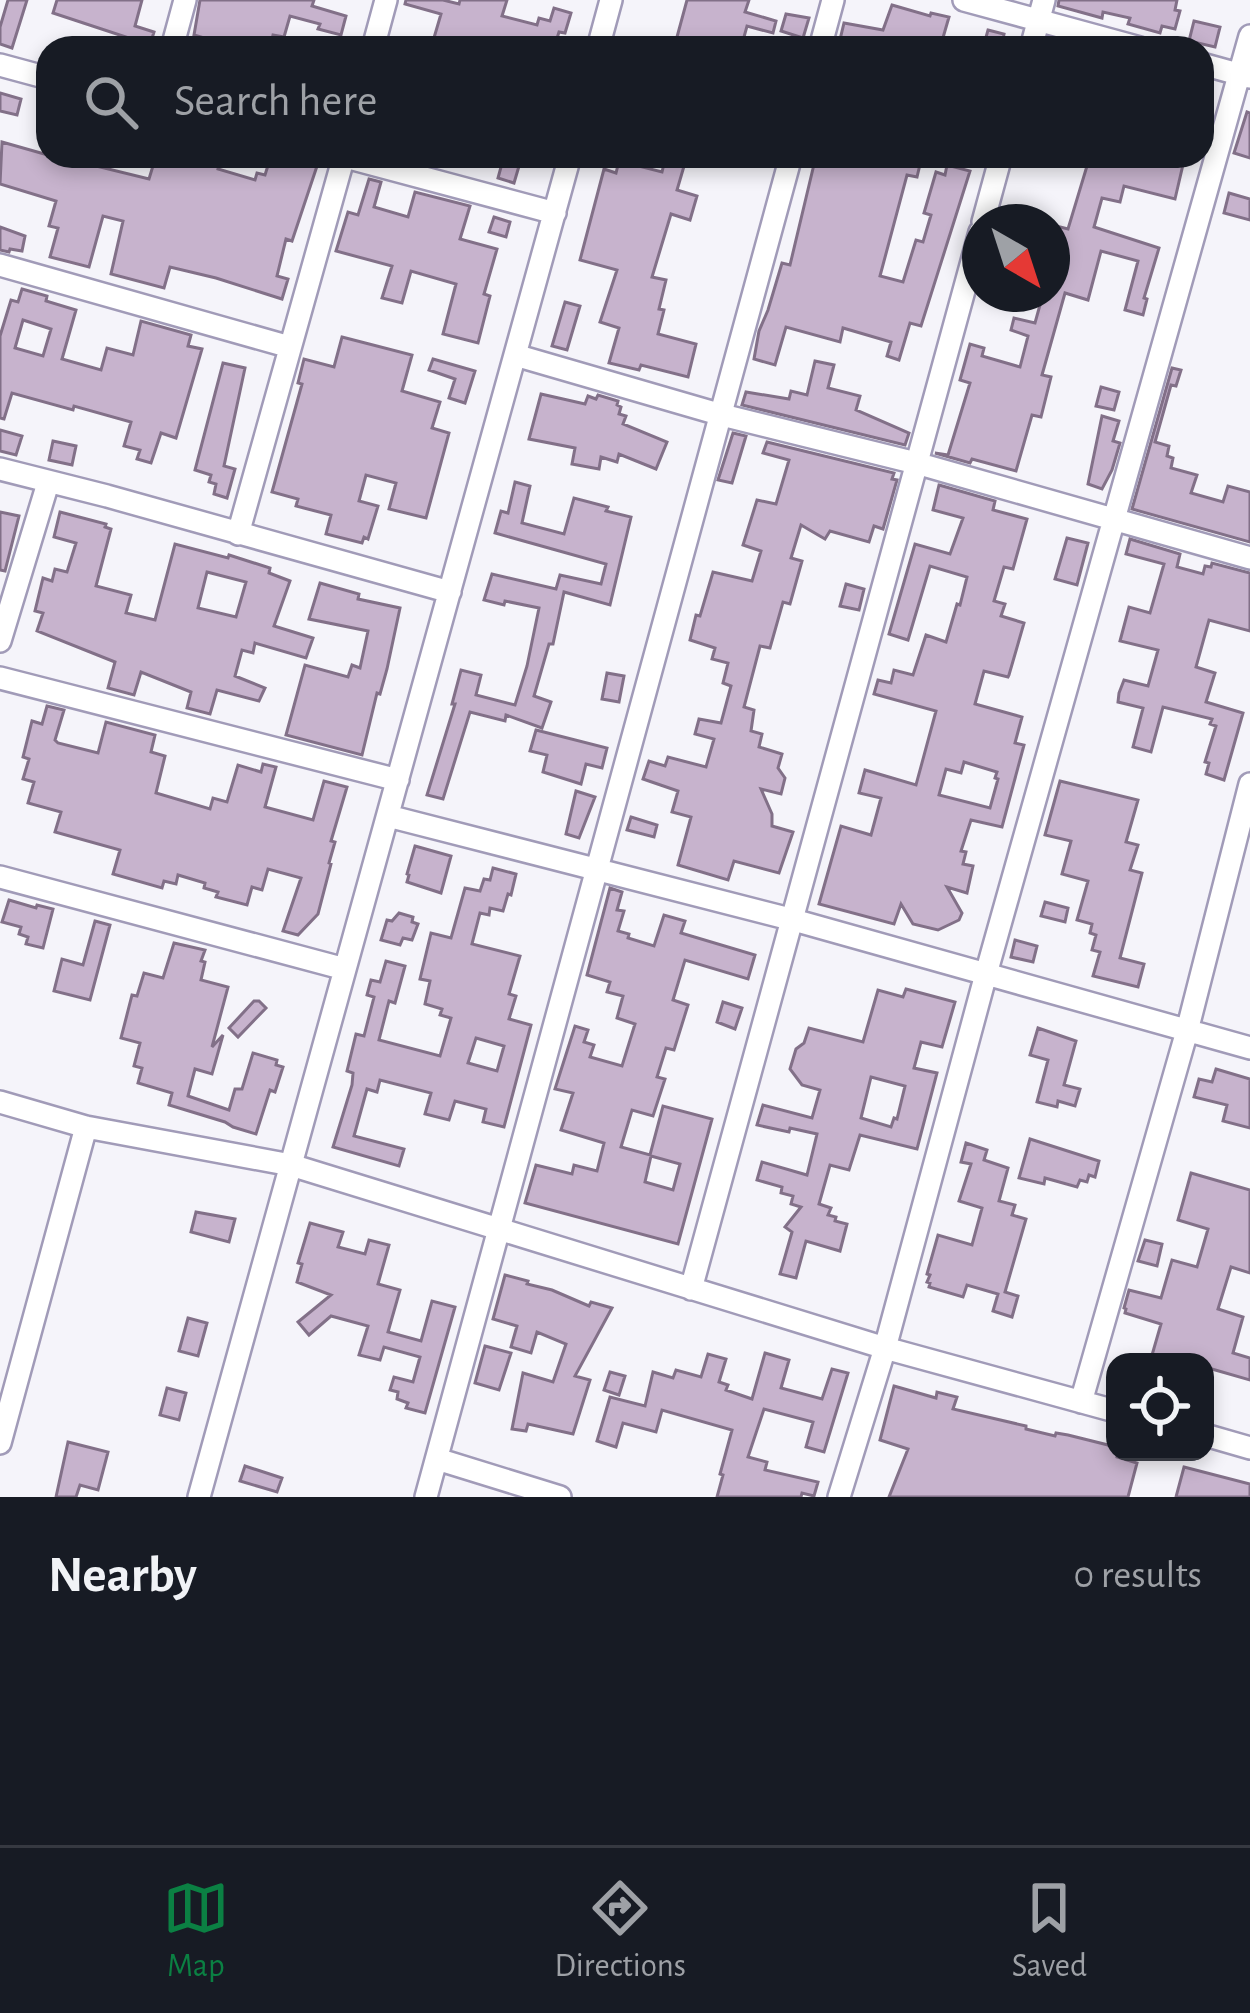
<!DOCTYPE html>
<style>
body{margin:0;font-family:"Alegreya Sans",sans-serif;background:#20242c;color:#f1f3f6}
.controls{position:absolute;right:36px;bottom:36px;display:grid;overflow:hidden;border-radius:24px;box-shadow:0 6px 18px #0003}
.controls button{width:108px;height:108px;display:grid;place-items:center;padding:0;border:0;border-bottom:3px solid #363941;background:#171b24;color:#f1f3f6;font:60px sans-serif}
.compass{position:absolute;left:962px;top:204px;width:108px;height:108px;border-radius:50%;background:#171b24;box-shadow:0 6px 18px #0003;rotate:141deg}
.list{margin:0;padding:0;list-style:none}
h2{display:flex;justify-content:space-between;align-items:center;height:156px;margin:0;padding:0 48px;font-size:51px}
h2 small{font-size:39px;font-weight:400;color:#9ea1a6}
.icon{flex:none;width:66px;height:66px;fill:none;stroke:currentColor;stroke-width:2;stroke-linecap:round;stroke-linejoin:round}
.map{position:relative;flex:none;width:1250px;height:1497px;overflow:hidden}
.search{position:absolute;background:#171b24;box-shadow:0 6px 18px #0003;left:36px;right:36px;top:36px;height:132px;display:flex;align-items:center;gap:30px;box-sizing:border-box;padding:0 42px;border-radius:36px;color:#9ea1a6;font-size:45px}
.sheet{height:348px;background:#171b24}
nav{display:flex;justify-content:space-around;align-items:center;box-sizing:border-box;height:168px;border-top:3px solid #363941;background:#171b24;font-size:33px;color:#9ea1a6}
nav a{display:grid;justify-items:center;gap:6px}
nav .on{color:#0b8043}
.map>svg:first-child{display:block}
</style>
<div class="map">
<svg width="1250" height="1497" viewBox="0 0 1250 1497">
<rect width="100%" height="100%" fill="#f5f4fa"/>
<path fill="#c7b3cd" stroke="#827088" stroke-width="3" fill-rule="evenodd" d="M 8,0 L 27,0 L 12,48 L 0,44 L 0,27 Z
M 57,0 L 142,0 L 135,26 L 154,32 L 149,48 L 130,48 L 132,39 L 53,13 Z
M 200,0 L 314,0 L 312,6 L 346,16 L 341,35 L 318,29 L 320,24 L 290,16 L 284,37 L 273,35 L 270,48 L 198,48 L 201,37 L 194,35 Z
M 406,0 L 443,0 L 459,4 L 460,0 L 507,0 L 502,16 L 537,25 L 539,18 L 550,21 L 554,8 L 571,13 L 565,33 L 559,32 L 554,48 L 532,42 L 530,48 L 489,48 L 478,45 L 477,48 L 431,48 L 441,14 L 405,4 Z
M 687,0 L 749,0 L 745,12 L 776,21 L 773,33 L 747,26 L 741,48 L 674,48 Z
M 1059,0 L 1177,0 L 1175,10 L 1180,11 L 1175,29 L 1162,26 L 1160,33 L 1128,24 L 1130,18 L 1103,12 L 1102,18 L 1058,6 Z
M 892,5 L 930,16 L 931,13 L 949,17 L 940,48 L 838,48 L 844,23 L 883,30 Z
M 786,14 L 809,18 L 803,38 L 781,31 Z
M 1194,21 L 1220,27 L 1215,47 L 1189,41 Z
M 988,30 L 1004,34 L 1001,48 L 983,48 Z
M 0,93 L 21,99 L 17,115 L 0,111 Z
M 1247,112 L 1250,113 L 1250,158 L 1234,153 Z
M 2,142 L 83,165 L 84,163 L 149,179 L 156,156 L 221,156 L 218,169 L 255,180 L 257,173 L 265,175 L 271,156 L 317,166 L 292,241 L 286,239 L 277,276 L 288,279 L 282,299 L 216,278 L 170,267 L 164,288 L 111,274 L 123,221 L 103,216 L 89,267 L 50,257 L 58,228 L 49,226 L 56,201 L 0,184 Z
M 504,156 L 522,156 L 514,183 L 498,178 Z
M 666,156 L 687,156 L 677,190 L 697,196 L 690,220 L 671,214 L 652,277 L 666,280 L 659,309 L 664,310 L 658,334 L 696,344 L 688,377 L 641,365 L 639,370 L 609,363 L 619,328 L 600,322 L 617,270 L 580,260 L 604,169 L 616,173 L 619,161 L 662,172 Z
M 816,156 L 922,156 L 917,177 L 907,175 L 880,276 L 903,282 L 916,240 L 923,242 L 931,215 L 924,213 L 936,172 L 945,175 L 947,165 L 970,171 L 921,326 L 910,323 L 899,360 L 887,356 L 891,342 L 843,328 L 840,342 L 786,327 L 775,365 L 754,359 L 759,331 L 768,310 L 782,263 L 790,265 Z
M 1090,156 L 1185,156 L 1175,199 L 1124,186 L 1120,202 L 1102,198 L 1094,227 L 1159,248 L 1144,298 L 1147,299 L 1143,315 L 1125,310 L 1138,261 L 1101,251 L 1088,300 L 1065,293 L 1042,375 L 1051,377 L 1041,417 L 1032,415 L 1016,471 L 972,459 L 970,463 L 935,453 L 948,455 L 970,383 L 960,380 L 970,344 L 984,348 L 982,356 L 1020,367 L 1028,336 L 1011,330 L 1014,318 L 1035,323 L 1043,294 L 1052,294 L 1052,270 L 1058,250 L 1052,248 L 1052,225 L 1068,229 Z
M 369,179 L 381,182 L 374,207 L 408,217 L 415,192 L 470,206 L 460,239 L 497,249 L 484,294 L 490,296 L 478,343 L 443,334 L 456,284 L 411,271 L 402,303 L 382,298 L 392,266 L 336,251 L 348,212 L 358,215 Z
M 1229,193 L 1250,199 L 1250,220 L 1224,213 Z
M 494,217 L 510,222 L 506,237 L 489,232 Z
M 0,227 L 25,236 L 22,251 L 10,249 L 9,252 L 0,250 Z
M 22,289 L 47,296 L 46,301 L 76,310 L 62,359 L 101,370 L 107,348 L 133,355 L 141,321 L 191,335 L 188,346 L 202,349 L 176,438 L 161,433 L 151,463 L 137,459 L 140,450 L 124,446 L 131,422 L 74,406 L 73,410 L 12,393 L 4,419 L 0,418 L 0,336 L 11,300 L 18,302 ZM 23,320 L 51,329 L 43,356 L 15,348 Z
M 565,302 L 580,306 L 567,350 L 552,346 Z
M 342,337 L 412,355 L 402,391 L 440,402 L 432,428 L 449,433 L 426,518 L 389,509 L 396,483 L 366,475 L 359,501 L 378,506 L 368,539 L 364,537 L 362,543 L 326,534 L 331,515 L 296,506 L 298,499 L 272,492 L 302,384 L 298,383 L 304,359 L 334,367 Z
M 433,359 L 475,371 L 465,403 L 449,398 L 455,379 L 429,370 Z
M 815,361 L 834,365 L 828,388 L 860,396 L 856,410 L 909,433 L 905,445 L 742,405 L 746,392 L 789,399 L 791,391 L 807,395 Z
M 223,363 L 245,368 L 224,466 L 235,469 L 227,498 L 214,494 L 216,484 L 209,482 L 211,475 L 195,470 Z
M 1172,368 L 1181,370 L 1176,386 L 1171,385 L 1155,442 L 1169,446 L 1167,456 L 1173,458 L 1171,468 L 1197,475 L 1191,493 L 1223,502 L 1228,486 L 1250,492 L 1250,542 L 1132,509 Z
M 1101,387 L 1119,392 L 1114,410 L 1096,406 Z
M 541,394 L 585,404 L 588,396 L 596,399 L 598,395 L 618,401 L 617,405 L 621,407 L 619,414 L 626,416 L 623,424 L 667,442 L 656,469 L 619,454 L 617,462 L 601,457 L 599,469 L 572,464 L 575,448 L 529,439 Z
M 1102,416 L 1119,421 L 1113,441 L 1120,443 L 1112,470 L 1102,489 L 1088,484 Z
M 0,430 L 22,436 L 16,455 L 0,451 Z
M 733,433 L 746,436 L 732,483 L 718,480 Z
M 53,441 L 76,446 L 72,465 L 49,460 Z
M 767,442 L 894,473 L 892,479 L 897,480 L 883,529 L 874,526 L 869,542 L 830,531 L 825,539 L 801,525 L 791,558 L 802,561 L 790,604 L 783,602 L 770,648 L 760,646 L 744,707 L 754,710 L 751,731 L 762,734 L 759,747 L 782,754 L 778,768 L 785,778 L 781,794 L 761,789 L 772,814 L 772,826 L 793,832 L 779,873 L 734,861 L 728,880 L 678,865 L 691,817 L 672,812 L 678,791 L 643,779 L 649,761 L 665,766 L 668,757 L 706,767 L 714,739 L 695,734 L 699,719 L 721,723 L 731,686 L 723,683 L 728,663 L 712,659 L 715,648 L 690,640 L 696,615 L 700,616 L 713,572 L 752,581 L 761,551 L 743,545 L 757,500 L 776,504 L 789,460 L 763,453 Z
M 515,482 L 530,486 L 522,523 L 564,534 L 574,498 L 608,507 L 606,511 L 631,517 L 610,605 L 564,592 L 553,644 L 549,644 L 534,696 L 551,702 L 542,728 L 506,715 L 505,721 L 470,712 L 443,799 L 427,795 L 455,704 L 452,704 L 461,670 L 481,675 L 476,695 L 515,705 L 527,666 L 539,608 L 505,601 L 504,605 L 484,600 L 492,574 L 556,589 L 560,575 L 601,584 L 606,564 L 495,533 L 501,511 L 508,513 Z
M 939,485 L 995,501 L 993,510 L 1027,519 L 1013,569 L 1004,567 L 994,601 L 1005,604 L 1001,616 L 1024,623 L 1009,675 L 1008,677 L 984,671 L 975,704 L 1022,717 L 1015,743 L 1024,745 L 1002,827 L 971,820 L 961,851 L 966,852 L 963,864 L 973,866 L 967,893 L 947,887 L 962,913 L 959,920 L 938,930 L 913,924 L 901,904 L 894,924 L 819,904 L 841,826 L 871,835 L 881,798 L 859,793 L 865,770 L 916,785 L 936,711 L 874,694 L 878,680 L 891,683 L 894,670 L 913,675 L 926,635 L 946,642 L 957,604 L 960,605 L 967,577 L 930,566 L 908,640 L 889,634 L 915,544 L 950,554 L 963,518 L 933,510 ZM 964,762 L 997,772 L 995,778 L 998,779 L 990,808 L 939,795 L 946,769 L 961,773 Z
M 0,512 L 19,516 L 5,571 L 0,570 Z
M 60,512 L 106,524 L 105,527 L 111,529 L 96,586 L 131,595 L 126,613 L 155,620 L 175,544 L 228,558 L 229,555 L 270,568 L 269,573 L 290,581 L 274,626 L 313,638 L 306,658 L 255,643 L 253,653 L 242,650 L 235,676 L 265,688 L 259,701 L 217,690 L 210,714 L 187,708 L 191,692 L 141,672 L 134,695 L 108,688 L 115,662 L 37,631 L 43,613 L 35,611 L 43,578 L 52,581 L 55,569 L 67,572 L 76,543 L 54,537 ZM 207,572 L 246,582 L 236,617 L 198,608 Z
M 1067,538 L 1088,543 L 1077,585 L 1055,579 Z
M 1130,539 L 1180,554 L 1177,567 L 1203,574 L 1205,566 L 1211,567 L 1212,563 L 1250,573 L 1250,631 L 1209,620 L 1196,667 L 1215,673 L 1206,702 L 1243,713 L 1224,780 L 1206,774 L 1209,763 L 1205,762 L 1216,726 L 1210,724 L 1212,719 L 1163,707 L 1151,752 L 1133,747 L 1143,708 L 1118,702 L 1119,693 L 1124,680 L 1148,686 L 1158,650 L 1120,641 L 1129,607 L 1150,613 L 1164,564 L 1126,554 Z
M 320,583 L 359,594 L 358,599 L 400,608 L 387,669 L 380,694 L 377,693 L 362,755 L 286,735 L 305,665 L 348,677 L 352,665 L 360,668 L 368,631 L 309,619 Z
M 846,584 L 864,589 L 859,610 L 840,606 Z
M 607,673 L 624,676 L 619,702 L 602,699 Z
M 47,706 L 64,710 L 55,740 L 58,743 L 98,753 L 106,722 L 155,735 L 151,752 L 165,756 L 156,793 L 210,809 L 213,798 L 227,802 L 238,765 L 261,772 L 263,764 L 276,767 L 265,807 L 313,820 L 324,781 L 347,787 L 331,841 L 335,842 L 329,863 L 331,864 L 318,914 L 298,935 L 283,931 L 301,878 L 268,869 L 262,890 L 252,887 L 247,905 L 216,897 L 218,892 L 204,888 L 205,883 L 178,875 L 176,884 L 164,881 L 162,888 L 113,874 L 120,850 L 55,832 L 61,812 L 28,803 L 34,782 L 23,779 L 29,759 L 23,757 L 32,721 L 42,724 Z
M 536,730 L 607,748 L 602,768 L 586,764 L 581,784 L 543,772 L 547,755 L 530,751 Z
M 1060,781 L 1138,800 L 1126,842 L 1138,845 L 1130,870 L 1142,873 L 1120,958 L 1144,964 L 1138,987 L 1093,976 L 1100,952 L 1092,950 L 1096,935 L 1090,933 L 1092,924 L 1077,920 L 1088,881 L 1062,874 L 1071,841 L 1045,835 Z
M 576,791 L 595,797 L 579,838 L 566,834 Z
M 631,817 L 657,825 L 654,837 L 627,830 Z
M 415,846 L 451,856 L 441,893 L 407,882 L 409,875 L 407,874 Z
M 493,868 L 516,874 L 511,895 L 508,894 L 503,911 L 490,908 L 489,915 L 480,913 L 472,944 L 520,956 L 509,994 L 516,996 L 509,1019 L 531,1025 L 504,1127 L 483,1122 L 486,1109 L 455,1101 L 449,1120 L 425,1114 L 431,1093 L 380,1080 L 377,1092 L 367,1089 L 354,1136 L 404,1149 L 399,1166 L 333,1147 L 352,1085 L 353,1073 L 347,1071 L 356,1034 L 364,1036 L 374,997 L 367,995 L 371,980 L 380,982 L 386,961 L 405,966 L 395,1003 L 389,1001 L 379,1040 L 440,1056 L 451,1018 L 440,1015 L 442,1009 L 425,1004 L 430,981 L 420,979 L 431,933 L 451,938 L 465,888 L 480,891 L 484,879 L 490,880 ZM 476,1038 L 504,1046 L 497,1071 L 468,1063 Z
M 610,888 L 622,892 L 617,910 L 624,911 L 618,931 L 629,934 L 628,938 L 654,946 L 664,915 L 685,921 L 681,933 L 755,955 L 748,979 L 685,960 L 673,1000 L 688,1005 L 674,1050 L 666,1048 L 657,1077 L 665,1079 L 653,1116 L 632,1110 L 621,1147 L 650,1155 L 663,1106 L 712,1119 L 678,1244 L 525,1203 L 536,1165 L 572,1174 L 574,1165 L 597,1171 L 604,1143 L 561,1130 L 573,1093 L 555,1089 L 575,1026 L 588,1030 L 584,1042 L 594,1045 L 590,1057 L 622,1066 L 635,1024 L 617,1018 L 623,996 L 607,992 L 610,982 L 587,975 ZM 651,1156 L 680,1164 L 673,1190 L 645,1182 Z
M 9,900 L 36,908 L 37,905 L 53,909 L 43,948 L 26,944 L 28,937 L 19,934 L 21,927 L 2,922 Z
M 1045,902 L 1068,908 L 1065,922 L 1041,916 Z
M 399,913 L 413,917 L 412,922 L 418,924 L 412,940 L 403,938 L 400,945 L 381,940 L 387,920 L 392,921 Z
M 95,921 L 110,925 L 90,1000 L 54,991 L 62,959 L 83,965 Z
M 1015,940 L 1037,946 L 1033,962 L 1011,957 Z
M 174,943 L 205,950 L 201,961 L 205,962 L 201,980 L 228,987 L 212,1047 L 223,1035 L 212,1074 L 195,1069 L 188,1096 L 229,1110 L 235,1089 L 242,1089 L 253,1053 L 277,1060 L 276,1065 L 283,1067 L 275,1092 L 270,1090 L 256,1134 L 233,1127 L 225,1122 L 169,1105 L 172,1093 L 138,1083 L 142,1068 L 134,1066 L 140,1043 L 121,1038 L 132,995 L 137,996 L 144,973 L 163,978 Z
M 906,989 L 955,1002 L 942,1047 L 921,1042 L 914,1068 L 937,1073 L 917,1149 L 860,1135 L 849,1170 L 830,1165 L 819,1204 L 831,1208 L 828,1215 L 836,1217 L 835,1221 L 847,1224 L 840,1251 L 806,1241 L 796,1278 L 780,1274 L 792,1232 L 785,1227 L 801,1207 L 791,1204 L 793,1196 L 781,1193 L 782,1187 L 757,1180 L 762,1162 L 807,1175 L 817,1134 L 790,1128 L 789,1132 L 757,1125 L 763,1105 L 812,1118 L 820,1090 L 802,1085 L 790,1069 L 796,1049 L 804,1043 L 809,1028 L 863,1042 L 878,990 L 903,997 ZM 871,1077 L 905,1086 L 897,1119 L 894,1118 L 891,1127 L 861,1118 Z
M 254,1001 L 259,1001 L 266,1008 L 238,1037 L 229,1028 Z
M 723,1002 L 742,1008 L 735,1029 L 717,1022 Z
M 1038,1028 L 1076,1041 L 1064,1085 L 1080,1089 L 1075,1106 L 1058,1101 L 1057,1107 L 1037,1102 L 1048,1060 L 1030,1055 Z
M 1216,1069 L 1250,1079 L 1250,1128 L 1223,1121 L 1227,1105 L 1194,1097 L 1199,1079 L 1212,1082 Z
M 1030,1139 L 1099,1161 L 1095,1177 L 1089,1175 L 1087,1182 L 1080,1180 L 1077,1187 L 1045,1178 L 1044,1184 L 1019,1178 Z
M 966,1143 L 987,1150 L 984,1160 L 1008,1168 L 999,1201 L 1015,1205 L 1012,1215 L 1026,1219 L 1005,1292 L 1018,1296 L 1012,1317 L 993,1311 L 998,1294 L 967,1285 L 963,1297 L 929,1287 L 930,1283 L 927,1282 L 930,1275 L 927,1274 L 938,1235 L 972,1245 L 982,1208 L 959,1201 L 971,1164 L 961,1162 Z
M 1191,1173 L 1250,1190 L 1250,1273 L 1231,1267 L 1218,1309 L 1243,1317 L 1233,1353 L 1250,1358 L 1250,1380 L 1205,1367 L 1205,1362 L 1150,1362 L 1161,1324 L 1125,1313 L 1126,1309 L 1124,1308 L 1129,1290 L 1161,1298 L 1172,1260 L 1197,1267 L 1208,1229 L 1178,1220 Z
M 196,1212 L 235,1219 L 229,1242 L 191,1232 Z
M 310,1223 L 343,1232 L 338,1247 L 365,1254 L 369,1240 L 389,1245 L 378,1284 L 400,1290 L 388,1332 L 421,1341 L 432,1301 L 455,1307 L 425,1413 L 406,1408 L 408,1403 L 397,1399 L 398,1392 L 390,1390 L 394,1377 L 413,1382 L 420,1357 L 384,1347 L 380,1360 L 359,1355 L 368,1326 L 331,1316 L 309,1335 L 298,1322 L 331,1295 L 297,1282 L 302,1264 L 298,1263 Z
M 1145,1240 L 1162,1244 L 1157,1266 L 1138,1261 Z
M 505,1275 L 528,1281 L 527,1284 L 552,1290 L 589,1306 L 591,1302 L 612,1308 L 575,1376 L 590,1380 L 573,1434 L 528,1424 L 526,1431 L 512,1429 L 523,1373 L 553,1382 L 566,1344 L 537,1332 L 531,1353 L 511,1347 L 517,1326 L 493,1319 Z
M 188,1318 L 207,1323 L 198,1356 L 179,1351 Z
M 485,1346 L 511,1353 L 499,1390 L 475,1383 Z
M 765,1353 L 789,1360 L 781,1388 L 822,1399 L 832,1369 L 848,1373 L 824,1452 L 806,1447 L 813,1422 L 764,1409 L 748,1457 L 767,1462 L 765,1470 L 818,1482 L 814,1496 L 802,1493 L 801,1497 L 717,1497 L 723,1475 L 720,1474 L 732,1430 L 662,1410 L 656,1432 L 623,1423 L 616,1447 L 597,1441 L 610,1397 L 645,1406 L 653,1372 L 673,1378 L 676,1370 L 701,1377 L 708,1354 L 726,1359 L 719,1382 L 728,1385 L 726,1390 L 752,1399 Z
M 610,1372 L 625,1376 L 619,1395 L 604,1390 Z
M 894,1386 L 936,1398 L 937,1392 L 957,1397 L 953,1409 L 1026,1426 L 1026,1429 L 1055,1436 L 1056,1433 L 1068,1435 L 1108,1445 L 1118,1452 L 1117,1457 L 1137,1463 L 1128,1497 L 889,1497 L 908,1449 L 880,1440 Z
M 167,1388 L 186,1393 L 179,1420 L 160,1415 Z
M 68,1442 L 108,1452 L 98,1490 L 80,1485 L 76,1497 L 56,1497 Z
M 245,1466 L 282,1478 L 277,1492 L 240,1481 Z
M 1184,1467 L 1250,1484 L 1250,1497 L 1176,1497 Z"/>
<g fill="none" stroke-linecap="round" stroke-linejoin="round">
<defs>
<path id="minor" d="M 964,0 L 1140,48
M 172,48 L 185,0
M 373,48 L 386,0
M 598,48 L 611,0
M 820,48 L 833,0
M 1031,48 L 1044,0
M 1202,64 L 1249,77
M 0,65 L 48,78
M 342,156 L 555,213
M 983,222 L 1001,156
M 0,265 L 290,347
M 515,355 L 722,415 L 916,463 L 1250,558
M 0,469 L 107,496 L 450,592
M 238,534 L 344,156
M 0,641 L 48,483
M 0,678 L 398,780
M 388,816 L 790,919 L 1250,1048
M 0,877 L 345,969
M 0,1102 L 86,1127 L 291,1165 L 885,1348 L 1115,1411
M 691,1289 L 980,232
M 1081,1402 L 1187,1031 L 1250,784
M 1205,1435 L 1250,1448
M 0,1443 L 86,1127
M 437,1459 L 560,1497
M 199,1497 L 570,156
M 426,1497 L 791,156
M 839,1497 L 885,1348 L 986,974 L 1250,36"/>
</defs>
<use href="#minor" stroke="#a19bb8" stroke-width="26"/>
<use href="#minor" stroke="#fff" stroke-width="21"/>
</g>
</svg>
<div class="controls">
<button><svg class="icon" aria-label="locate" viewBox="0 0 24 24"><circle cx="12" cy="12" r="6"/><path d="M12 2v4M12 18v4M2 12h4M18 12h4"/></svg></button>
</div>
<svg class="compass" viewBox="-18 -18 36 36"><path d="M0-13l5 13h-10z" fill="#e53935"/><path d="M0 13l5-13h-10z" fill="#9ea1a6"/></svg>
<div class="search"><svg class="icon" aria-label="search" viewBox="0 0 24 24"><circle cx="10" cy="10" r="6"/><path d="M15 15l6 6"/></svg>Search here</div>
</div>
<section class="sheet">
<h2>Nearby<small>0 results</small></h2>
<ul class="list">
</ul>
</section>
<nav>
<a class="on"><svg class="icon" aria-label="map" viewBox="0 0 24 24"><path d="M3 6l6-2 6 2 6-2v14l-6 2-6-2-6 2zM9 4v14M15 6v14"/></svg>Map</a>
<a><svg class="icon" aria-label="directions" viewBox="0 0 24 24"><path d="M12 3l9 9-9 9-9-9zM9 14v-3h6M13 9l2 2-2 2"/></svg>Directions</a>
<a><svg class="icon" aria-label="saved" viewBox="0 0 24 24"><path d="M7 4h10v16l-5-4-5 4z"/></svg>Saved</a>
</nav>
